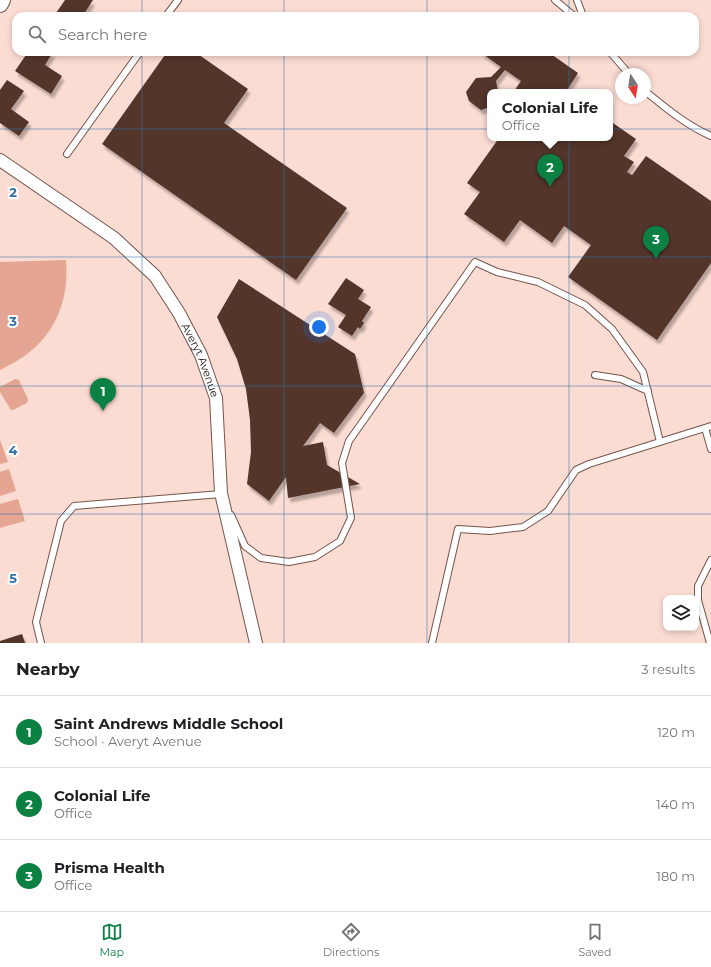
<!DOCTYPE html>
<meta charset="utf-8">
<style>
body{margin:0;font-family:Montserrat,sans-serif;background:#f2f2f2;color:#202124}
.controls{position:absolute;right:12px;bottom:12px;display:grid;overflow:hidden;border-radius:8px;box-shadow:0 2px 6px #0003}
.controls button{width:36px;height:36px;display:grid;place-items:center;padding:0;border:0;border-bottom:1px solid #e0e0e0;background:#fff;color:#202124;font:20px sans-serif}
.compass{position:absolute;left:615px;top:68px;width:36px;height:36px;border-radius:50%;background:#fff;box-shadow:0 2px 6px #0003;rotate:168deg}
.you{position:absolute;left:319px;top:327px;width:14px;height:14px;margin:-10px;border:3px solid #fff;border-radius:50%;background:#1a73e8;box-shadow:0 0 0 6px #1a73e833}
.badge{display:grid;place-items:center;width:26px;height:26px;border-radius:50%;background:#0b8043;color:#fff;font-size:13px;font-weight:700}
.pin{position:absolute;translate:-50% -33px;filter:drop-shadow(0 1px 2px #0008)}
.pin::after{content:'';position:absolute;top:21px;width:14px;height:12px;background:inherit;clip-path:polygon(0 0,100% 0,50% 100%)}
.popup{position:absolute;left:487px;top:89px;width:126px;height:52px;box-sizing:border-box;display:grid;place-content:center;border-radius:8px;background:#fff;filter:drop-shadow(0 1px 3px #0005);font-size:13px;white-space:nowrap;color:#757577}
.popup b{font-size:15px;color:#202124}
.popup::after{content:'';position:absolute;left:50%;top:100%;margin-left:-8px;border:8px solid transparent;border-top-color:#fff}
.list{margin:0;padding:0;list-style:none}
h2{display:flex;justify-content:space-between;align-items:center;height:52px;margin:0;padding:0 16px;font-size:17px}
h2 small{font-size:13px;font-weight:400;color:#757577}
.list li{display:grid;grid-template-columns:26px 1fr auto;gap:12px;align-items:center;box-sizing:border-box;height:72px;padding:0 16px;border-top:1px solid #e0e0e0}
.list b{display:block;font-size:15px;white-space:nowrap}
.list p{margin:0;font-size:13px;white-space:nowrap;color:#757577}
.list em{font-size:13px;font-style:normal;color:#757577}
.icon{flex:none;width:22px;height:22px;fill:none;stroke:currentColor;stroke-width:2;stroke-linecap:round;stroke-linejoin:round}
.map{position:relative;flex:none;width:711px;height:643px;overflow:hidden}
.search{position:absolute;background:#fff;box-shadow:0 2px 6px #0003;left:12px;right:12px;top:12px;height:44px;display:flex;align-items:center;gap:10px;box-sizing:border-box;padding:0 14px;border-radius:12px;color:#757577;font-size:15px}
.sheet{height:268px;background:#fff}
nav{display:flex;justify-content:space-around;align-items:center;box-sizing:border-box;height:56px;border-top:1px solid #e0e0e0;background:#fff;font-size:11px;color:#757577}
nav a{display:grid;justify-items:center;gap:2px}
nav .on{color:#0b8043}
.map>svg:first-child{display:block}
</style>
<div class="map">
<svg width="711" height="643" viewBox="0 0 711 643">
<defs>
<filter id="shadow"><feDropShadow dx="2.5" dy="4.5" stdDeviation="1" flood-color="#0004"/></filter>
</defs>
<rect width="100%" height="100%" fill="#fbdcd3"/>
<path fill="#e4a592" d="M 66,260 C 70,312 47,349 0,370 L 0,262 Z
M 15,379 L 19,380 L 28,399 L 27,403 L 13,410 L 11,410 L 0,392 L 0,387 Z
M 0,440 L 8,462 L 0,464 Z
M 9,469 L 16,491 L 0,496 L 0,472 Z
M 18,499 L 25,521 L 0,528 L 0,504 Z"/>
<path fill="#52342c" filter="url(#shadow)" d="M 65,0 L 93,0 L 84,14 L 87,16 L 54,16 Z
M 28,52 L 53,52 L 45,65 L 62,76 L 51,94 L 15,71 Z
M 167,52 L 195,52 L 248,89 L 224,123 L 347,208 L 296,280 L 102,144 Z
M 480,52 L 548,52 L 578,73 L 567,90 L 569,92 L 515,92 L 514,91 L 521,81 L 505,70 L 496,81 L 498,92 L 490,92 L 490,107 L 481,110 L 469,101 L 466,92 L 476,78 L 491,77 L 501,67 Z
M 7,80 L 24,91 L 11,109 L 29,122 L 19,136 L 0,123 L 0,90 Z
M 610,121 L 636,139 L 624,156 L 634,162 L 627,172 L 632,175 L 646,156 L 711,201 L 711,263 L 657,340 L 568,277 L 591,245 L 564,226 L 552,243 L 520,220 L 504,242 L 464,214 L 480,192 L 467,183 L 499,138 L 610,138 Z
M 346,278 L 364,290 L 358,299 L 371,307 L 362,321 L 364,323 L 360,329 L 358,327 L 352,336 L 338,327 L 346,315 L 328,304 Z
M 239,279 L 355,354 L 364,393 L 334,433 L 320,423 L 303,446 L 323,442 L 327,465 L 360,484 L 288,498 L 286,477 L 269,501 L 247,484 L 251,452 L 250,420 L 246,389 L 237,359 L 217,317 Z
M 22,634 L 25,643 L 0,643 L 0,641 Z"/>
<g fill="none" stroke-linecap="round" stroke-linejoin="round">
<defs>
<path id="lane" d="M 555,0 L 574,16
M 577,0 L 583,16
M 166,16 L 178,0
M 610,52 L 629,74
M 645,91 C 666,108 686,125 711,136
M 67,154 L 140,52
M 595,375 L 621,379 L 648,391
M 705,428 L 711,449
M 231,515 L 245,546 L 261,558 L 289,562 L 315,557 L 340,541 L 351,518 L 342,463 L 349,441 L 475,262 L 497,272 L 538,282 L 585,305 L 612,329 L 643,372 L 660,442
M 41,643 L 36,622 L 61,521 L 74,506 L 221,494
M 432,643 L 458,529 L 490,531 L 523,527 L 548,511 L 576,470 L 589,464 L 711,426
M 710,643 L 698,600 L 698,586 L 711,560"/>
<g id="street">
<path id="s1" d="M 0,160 L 114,238 L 155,276 L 179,313 L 201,355 L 216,398 L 221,493 L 256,643"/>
</g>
<path id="secondary" d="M 0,4 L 2,0"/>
</defs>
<use href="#lane" stroke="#74544b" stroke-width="8"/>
<use href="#street" stroke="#74544b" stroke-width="14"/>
<use href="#secondary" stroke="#74544b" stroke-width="18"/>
<use href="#lane" stroke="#fff" stroke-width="6"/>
<use href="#street" stroke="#fff" stroke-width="12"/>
<use href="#secondary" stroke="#fff" stroke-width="16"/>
</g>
<path fill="none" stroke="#3071a7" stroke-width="1" stroke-opacity="0.55" d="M 142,0 L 142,16M 284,0 L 284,16M 427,0 L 427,16M 569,0 L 569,16M 142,52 L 142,643M 284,52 L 284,643M 427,52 L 427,643M 569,52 L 569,643M 0,129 L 711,129M 0,257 L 711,257M 0,386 L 711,386M 0,514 L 711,514"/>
<g text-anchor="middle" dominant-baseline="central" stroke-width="4" stroke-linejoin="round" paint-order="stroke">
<g font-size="11" fill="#1a0e0a" stroke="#fff">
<text stroke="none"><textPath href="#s1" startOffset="290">Averyt Avenue</textPath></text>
</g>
</g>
<g font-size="13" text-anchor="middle" font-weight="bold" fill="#3071a7" stroke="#fff" stroke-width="4" stroke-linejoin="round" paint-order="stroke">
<text x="13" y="197">2</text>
<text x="13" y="326">3</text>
<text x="13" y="455">4</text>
<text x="13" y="583">5</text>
</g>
</svg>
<div class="controls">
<button><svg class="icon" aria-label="layers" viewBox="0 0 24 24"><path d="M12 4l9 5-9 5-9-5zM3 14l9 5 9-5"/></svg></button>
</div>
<svg class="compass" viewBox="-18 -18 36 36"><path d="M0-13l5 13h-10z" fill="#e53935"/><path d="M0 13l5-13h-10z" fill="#757577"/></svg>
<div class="you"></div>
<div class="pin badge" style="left:103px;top:411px">1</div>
<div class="pin badge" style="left:550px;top:187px">2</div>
<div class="popup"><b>Colonial Life</b>Office</div>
<div class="pin badge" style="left:656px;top:259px">3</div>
<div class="search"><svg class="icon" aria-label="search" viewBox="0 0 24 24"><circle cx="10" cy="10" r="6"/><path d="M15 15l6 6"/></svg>Search here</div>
</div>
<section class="sheet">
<h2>Nearby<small>3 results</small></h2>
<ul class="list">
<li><span class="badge">1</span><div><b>Saint Andrews Middle School</b><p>School · Averyt Avenue</p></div><em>120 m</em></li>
<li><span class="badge">2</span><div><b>Colonial Life</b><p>Office</p></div><em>140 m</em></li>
<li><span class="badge">3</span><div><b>Prisma Health</b><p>Office</p></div><em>180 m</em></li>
</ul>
</section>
<nav>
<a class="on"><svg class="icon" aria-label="map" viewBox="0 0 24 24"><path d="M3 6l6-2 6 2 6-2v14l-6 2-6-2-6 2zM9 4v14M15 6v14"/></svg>Map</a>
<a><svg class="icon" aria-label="directions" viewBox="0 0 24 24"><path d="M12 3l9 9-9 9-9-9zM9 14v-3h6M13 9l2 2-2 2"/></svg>Directions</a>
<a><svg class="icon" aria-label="saved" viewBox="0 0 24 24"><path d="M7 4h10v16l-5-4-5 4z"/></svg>Saved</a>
</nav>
